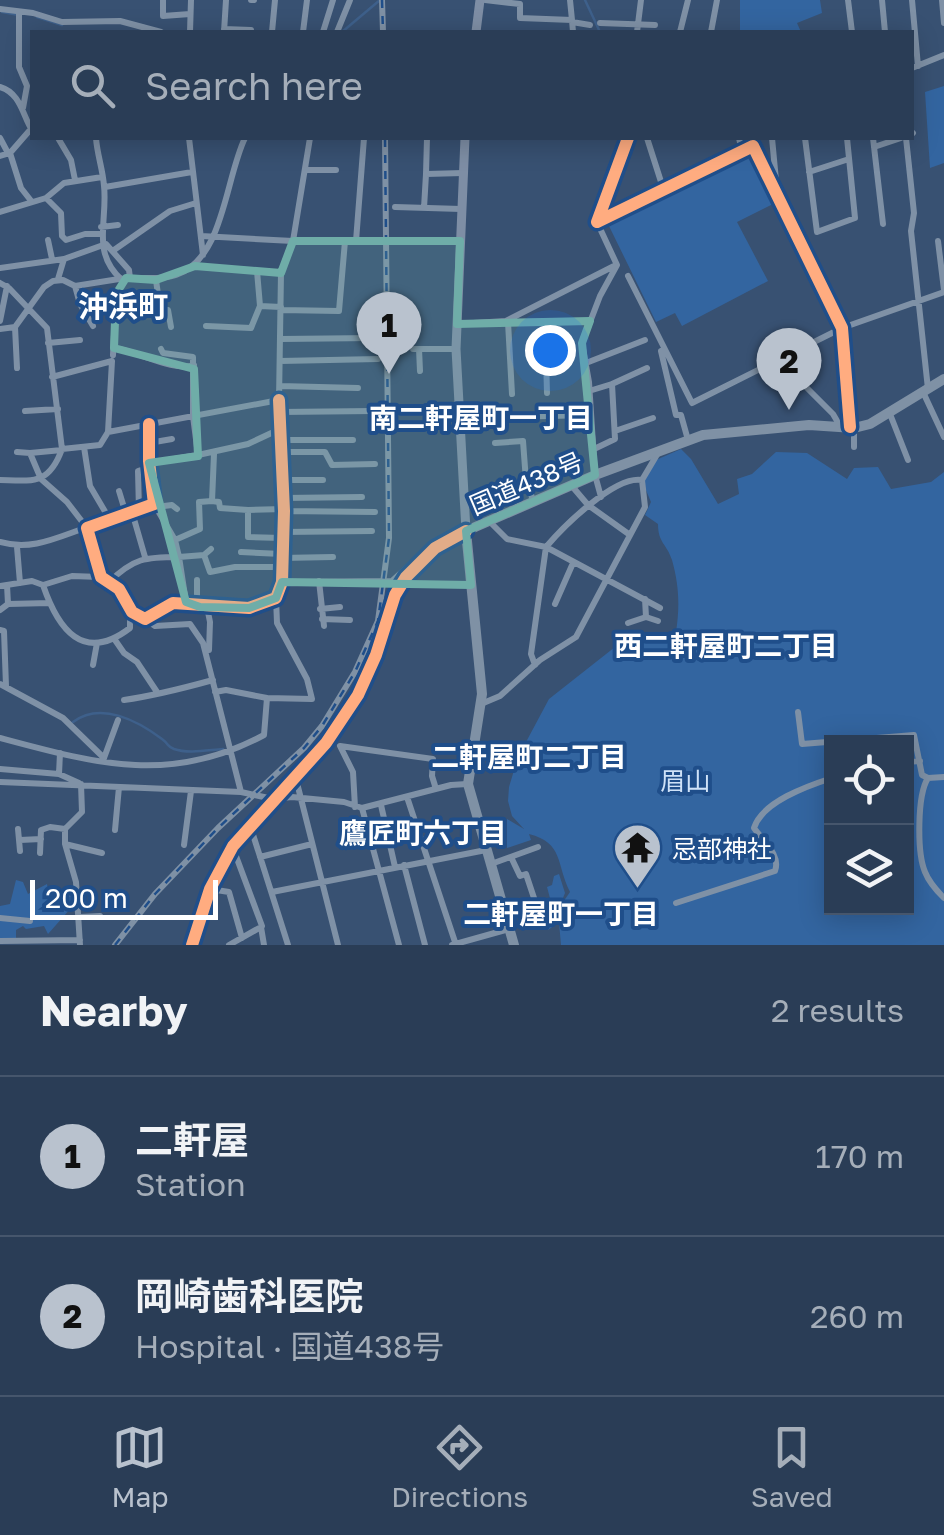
<!DOCTYPE html>
<meta charset="utf-8">
<style>
body{margin:0;font-family:"Golos Text","Noto Sans JP",sans-serif;background:#364860;color:#f1f3f6}
.controls{position:absolute;right:30px;bottom:30px;display:grid;overflow:hidden;border-radius:0px;box-shadow:0 5px 25px #0003}
.controls button{width:90px;height:90px;display:grid;place-items:center;padding:0;border:0;border-bottom:2px solid #46566c;background:#2a3d56;color:#f1f3f6;font:50px sans-serif}
.scale{position:absolute;left:30px;bottom:25px;width:188px;box-sizing:border-box;padding-left:10px;border:5px solid #fff;border-top:0;font-size:28px;line-height:35px;white-space:nowrap;color:#fff;-webkit-text-stroke:8px #1f4e8a;paint-order:stroke}
.you{position:absolute;left:550px;top:350px;width:35px;height:35px;margin:-25px;border:8px solid #fff;border-radius:50%;background:#1a73e8;box-shadow:0 0 0 15px #1a73e833}
.badge{display:grid;place-items:center;width:65px;height:65px;border-radius:50%;background:#b9c2ce;color:#111;font-size:32px;font-weight:700}
.pin{position:absolute;translate:-50% -82px;filter:drop-shadow(0 2px 5px #0008)}
.pin::after{content:'';position:absolute;top:52px;width:35px;height:30px;background:inherit;clip-path:polygon(0 0,100% 0,50% 100%)}
.list{margin:0;padding:0;list-style:none}
h2{display:flex;justify-content:space-between;align-items:center;height:130px;margin:0;padding:0 40px;font-size:42px}
h2 small{font-size:32px;font-weight:400;color:#a5aeb9}
.list li{display:grid;grid-template-columns:65px 1fr auto;gap:30px;align-items:center;box-sizing:border-box;height:160px;padding:0 40px;border-top:2px solid #46566c}
.list b{display:block;font-size:38px;white-space:nowrap}
.list p{margin:0;font-size:32px;white-space:nowrap;color:#a5aeb9}
.list em{font-size:32px;font-style:normal;color:#a5aeb9}
.icon{flex:none;width:55px;height:55px;fill:none;stroke:currentColor;stroke-width:2;stroke-linecap:round;stroke-linejoin:round}
.map{position:relative;flex:none;width:944px;height:945px;overflow:hidden}
.search{position:absolute;background:#2a3d56;box-shadow:0 5px 25px #0003;left:30px;right:30px;top:30px;height:110px;display:flex;align-items:center;gap:25px;box-sizing:border-box;padding:0 35px;border-radius:0px;color:#a5aeb9;font-size:38px}
.sheet{height:450px;background:#2a3d56}
nav{display:flex;justify-content:space-around;align-items:center;box-sizing:border-box;height:140px;border-top:2px solid #46566c;background:#2a3d56;font-size:28px;color:#a5aeb9}
nav a{display:grid;justify-items:center;gap:5px}
nav .on{color:#b9c2ce}
.map>svg:first-child{display:block}
</style>
<div class="map">
<svg width="944" height="945" viewBox="0 0 944 945">
<rect width="100%" height="100%" fill="#385172"/>
<path fill="#3365a0" fill-rule="evenodd" d="M 740,0 L 820,0 L 822,13 L 797,23 L 801,32 L 740,32 Z
M 944,86 L 944,163 L 930,168 L 925,92 Z
M 751,152 L 775,203 L 737,222 L 768,281 L 682,326 L 675,313 L 656,322 L 609,226 Z
M 681,449 L 691,459 L 718,504 L 739,494 L 737,479 L 752,474 L 776,452 L 807,453 L 847,479 L 854,468 L 878,467 L 891,489 L 931,482 L 944,472 L 944,945 L 561,945 L 558,911 L 555,925 L 548,930 L 555,898 L 551,902 L 547,887 L 552,885 L 554,876 L 559,874 L 565,893 L 559,908 L 570,892 C 556,864 564,843 529,834 L 531,840 L 507,848 L 507,819 L 524,829 L 512,816 L 508,801 L 509,787 L 518,757 L 549,699 L 615,647 L 676,632 C 680,606 679,585 672,560 C 667,544 658,543 658,524 L 645,515 L 651,502 L 643,483 L 656,460 ZM 832,742 L 906,742 L 906,908 L 832,908 Z
M 16,880 L 23,882 L 28,894 L 47,884 L 49,895 L 75,896 L 78,907 L 71,908 L 48,934 L 44,926 L 26,929 L 23,926 L 16,930 L 16,938 L 0,938 L 0,906 L 10,904 Z"/>
<g fill="none" stroke-linecap="round" stroke-linejoin="round">
<path stroke="#3e608b" stroke-width="2.5" d="M 585,0 L 600,32
M 2,12 L 19,15
M 37,17 L 62,25
M 342,32 L 380,0
M 73,722 C 101,701 138,721 162,739 C 170,745 165,745 174,749 C 188,754 208,750 223,749"/>
<path stroke="#7f91a6" stroke-width="6" d="M 163,0 L 163,16 L 190,14
M 251,0 L 254,0
M 485,0 L 520,4 L 520,18 L 572,20 L 573,32
M 570,0 L 572,20
M 848,0 L 852,32
M 882,0 L 885,32
M 912,0 L 918,66
M 942,0 L 944,23
M 0,9 L 33,13 L 62,22 L 120,21 L 161,32
M 19,12 L 19,67 L 27,86 L 23,108
M 572,22 L 590,25
M 600,23 L 655,25
M 224,29 L 251,30
M 190,32 L 191,0
M 224,32 L 226,0
M 272,32 L 275,0
M 303,32 L 307,0
M 323,32 L 333,0
M 337,32 L 350,0
M 637,32 L 641,0
M 680,32 L 688,0
M 711,32 L 717,0
M 912,68 L 944,55
M 0,87 C 21,93 23,117 32,130
M 912,134 L 913,133
M 0,138 L 8,153
M 58,138 L 71,160 L 75,180
M 96,138 C 97,154 103,170 104,186 C 108,220 91,252 121,279 C 140,276 157,281 176,275 C 224,259 225,179 245,138
M 189,138 L 203,255
M 628,138 L 597,222 L 753,146 L 842,328 L 850,427
M 647,138 L 663,188
M 739,138 L 742,151
M 772,138 L 777,191
M 805,138 L 817,232 L 855,218 L 847,138
M 873,138 L 883,224
M 906,138 L 914,213 L 911,231 L 928,389
M 874,147 L 901,138
M 10,153 L 21,188 L 32,202
M 0,156 L 10,153 L 30,130
M 305,170 L 336,170
M 809,172 L 849,159
M 426,174 L 427,138
M 105,187 L 192,172
M 46,198 L 61,213 L 62,236 L 66,240 L 85,234 L 101,234
M 395,207 L 461,209
M 424,208 L 426,174 L 463,173
M 0,212 L 46,198 L 64,183 L 102,177
M 597,222 L 617,265 L 600,296 L 582,343 L 589,382 L 595,475 L 601,497
M 101,227 L 118,225
M 201,236 L 293,241 L 460,241
M 48,240 L 52,259
M 356,241 L 364,138
M 938,241 L 944,290
M 114,250 L 170,211 L 196,203
M 196,266 L 281,273
M 0,268 L 64,259 L 106,244 L 129,270 L 130,278
M 257,271 L 260,306
M 628,276 L 692,403 L 842,328 L 944,292
M 58,279 L 64,259
M 156,280 L 160,309 L 168,310 L 171,327
M 0,283 L 9,288 L 47,328 L 62,449
M 75,286 L 80,304 L 93,326
M 281,310 L 339,311 L 345,241
M 0,321 L 7,286
M 545,321 L 547,393
M 507,322 L 590,321
M 508,322 L 512,394
M 457,324 L 506,321 L 616,265
M 206,326 L 251,328 L 260,306 L 281,307
M 15,327 L 17,368
M 0,329 L 15,327 L 44,287 L 53,281 L 63,280 L 75,286 L 119,279
M 281,339 L 372,338
M 48,343 L 80,340
M 114,348 C 138,351 172,372 194,365
M 161,349 L 163,353 L 193,357 L 193,416 L 198,455 L 248,444 L 280,429
M 413,349 L 456,349
M 419,349 L 420,371
M 661,351 L 676,415 L 681,415 L 688,440
M 113,355 L 116,294 L 125,279
M 779,360 L 833,414 L 840,426
M 280,361 L 378,359
M 586,363 L 645,340
M 52,377 L 112,361 L 108,432
M 612,384 L 647,368
M 280,386 L 358,388
M 589,391 L 612,384 L 615,439 L 592,450
M 923,392 L 944,437
M 25,411 L 58,409
M 280,412 L 373,411
M 890,414 L 908,460
M 509,417 L 589,415
M 149,424 L 149,461 L 154,504 L 87,528 L 101,577 L 119,589 L 132,612 L 145,619 L 173,603 L 249,608 L 276,598 L 282,582 L 284,511 L 279,400
M 854,429 L 854,447
M 615,431 L 653,418
M 281,440 L 353,440
M 149,443 L 172,439
M 495,443 L 523,441 L 526,481 L 533,500
M 84,447 L 90,486 L 110,520
M 62,450 L 30,453 L 41,479 L 67,502 L 87,528
M 17,452 L 30,453
M 282,452 L 325,452 L 332,465 L 375,464
M 214,454 L 212,501 L 219,502 L 220,508 L 248,510
M 150,463 L 198,455
M 0,480 C 33,481 49,485 62,449 L 100,445 L 108,432 L 279,400 L 281,273 L 293,241 L 310,138
M 283,480 L 323,480
M 571,485 L 588,505 L 630,535
M 119,491 L 126,514
M 284,498 L 362,497
M 154,504 L 175,540 L 179,557 L 204,555 L 211,549
M 156,507 L 172,505 L 177,509
M 139,510 L 138,471 L 150,467
M 284,511 L 375,512
M 132,512 L 145,557
M 488,520 L 507,539 L 546,547 C 563,527 615,475 642,480
M 283,532 L 372,531
M 282,538 L 248,537 L 248,510 L 284,509
M 175,540 L 200,529 L 199,502 L 212,501
M 0,542 C 31,551 56,538 85,528
M 17,547 L 20,583
M 241,552 L 282,554
M 204,555 L 210,572 L 235,567 L 282,567
M 281,558 L 333,557
M 319,581 L 324,626
M 109,582 C 134,558 145,557 179,557 L 186,602
M 282,582 L 392,581 L 413,562
M 402,584 L 471,585
M 7,585 L 8,604 L 50,603
M 43,585 L 72,576 L 100,577
M 0,586 L 32,581 L 43,585 C 58,629 83,664 130,628 L 130,621 L 141,617
M 555,604 L 573,563
M 197,606 L 197,580
M 207,607 L 210,622 L 209,650
M 320,609 L 340,607
M 0,610 L 8,604
M 646,617 L 658,621
M 145,619 L 155,626 L 190,624 L 203,643 L 241,792
M 322,619 L 350,620
M 628,623 L 646,617 L 645,599
M 0,630 L 4,631 L 6,686
M 115,640 L 124,653 L 137,662 L 157,692
M 93,665 L 97,643
M 535,665 L 531,654 L 546,547 L 660,608
M 0,684 L 63,718 L 104,758
M 215,692 L 226,690 L 267,698
M 124,700 C 152,696 184,688 213,680
M 481,704 L 500,696 L 540,660 L 576,637 L 645,507 L 642,480 L 658,453
M 798,712 L 802,744 L 914,735 L 922,775 L 928,778
M 0,738 C 97,764 171,785 264,735 L 267,698 L 312,699 L 307,679 L 277,623 L 276,598
M 104,758 L 118,720
M 906,762 L 920,761
M 0,769 L 59,774 L 79,783
M 59,774 L 60,753
M 928,778 C 917,795 917,853 925,872 C 929,882 936,890 944,898
M 928,778 L 944,777
M 296,779 L 338,945
M 0,782 L 241,792 L 273,799 L 292,797 L 344,802 L 362,808 L 451,785 L 467,784
M 407,797 L 456,945
M 381,805 L 395,867
M 355,807 L 353,772 L 340,746 L 433,759 L 432,776 L 436,789
M 362,808 L 399,945
M 250,825 L 288,945
M 18,829 L 20,851
M 115,830 L 119,787
M 20,840 L 41,839
M 65,844 L 102,853
M 184,845 L 191,791
M 233,848 L 262,926
M 40,853 L 41,830 L 50,827 L 65,829
M 260,857 L 312,844
M 511,857 L 520,876 L 526,874 L 536,904
M 491,864 L 538,847
M 404,865 L 425,945
M 210,889 L 229,892 L 242,938
M 272,892 L 486,850
M 53,893 L 77,894
M 676,903 L 775,871 C 781,855 763,841 754,828 C 762,802 807,786 832,778
M 80,917 L 100,916
M 0,918 L 30,921
M 0,941 L 80,940
M 80,945 L 76,882 L 65,844 L 65,829 L 82,812 L 81,784
M 192,945 L 210,889 L 233,846 L 326,743 L 358,695 L 376,655 L 395,595 L 406,577 L 435,548 L 465,531
M 229,945 L 261,927 L 264,945
M 452,945 L 509,929"/>
<path stroke="#7e8ea5" stroke-width="9" d="M 476,32 L 480,0
M 465,138 L 456,349 L 466,531"/>
<path stroke="#7f91a5" stroke-width="10" d="M 514,945 L 468,784 L 482,694 L 466,531 L 595,475 L 703,435 L 809,425 L 854,428 L 870,424 L 944,379"/>
<defs>
<path id="rail" d="M 382,0 L 383,32
M 115,945 L 155,894 L 218,828 L 304,748 L 322,726 L 355,672 L 378,621 L 389,538 L 385,138"/>
</defs>
<use href="#rail" stroke="#7f91a5" stroke-width="6"/>
<use href="#rail" stroke="#1f4e8a" stroke-width="2.5" stroke-dasharray="8" stroke-linecap="butt"/>
<defs>
<path id="cycleway" d="M 628,138 L 597,222 L 753,146 L 842,328 L 850,427
M 149,424 L 149,461 L 154,504 L 87,528 L 101,577 L 119,589 L 132,612 L 145,619 L 173,603 L 249,608 L 276,598 L 282,582 L 284,511 L 279,400
M 192,945 L 210,889 L 233,846 L 326,743 L 358,695 L 376,655 L 395,595 L 406,577 L 435,548 L 466,531"/>
</defs>
<use href="#cycleway" stroke="#1f4e8a" stroke-width="19"/>
<use href="#cycleway" stroke="#ffac80" stroke-width="12"/>
</g>
<path fill="#6fada8" fill-opacity="0.2" stroke="#6fada8" stroke-width="8" stroke-linejoin="round" d="M 293,241 L 460,241 L 457,324 L 590,321 L 582,343 L 595,475 L 466,531 L 471,585 L 282,582 L 276,598 L 249,608 L 200,607 L 186,602 L 149,463 L 198,456 L 194,369 L 114,348 L 116,294 L 126,278 L 156,280 L 195,266 L 281,273 Z"/>
<defs>
<symbol id="temple-pin" viewBox="-11 -11 22 30"><path d="M0 17L-7.5 6A9.5 9.5 0 1 1 7.5 6Z" fill="#b9c2ce" stroke="#1f4e8a"/><path d="M0-6L5-2H3V0L6.5 2.5H4V6H1.5V3h-3V6H-4V2.5H-6.5L-3 0V-2H-5Z" fill="#111"/></symbol>
</defs>
<g fill-rule="evenodd">
<use href="#temple-pin" x="610" y="820" width="55" height="75"/>
</g>
<g text-anchor="middle" dominant-baseline="central" stroke-width="8" stroke-linejoin="round" paint-order="stroke">
<g font-size="25" fill="#fff" stroke="#1f4e8a">
<text transform="translate(526 483) rotate(-23)">国道438号</text>
</g>
<g font-size="25" fill="#cfe2f8" stroke="#1f4e8a">
<text x="685" y="780">眉山</text>
</g>
<g font-size="25" fill="#fff" stroke="#1f4e8a" text-anchor="start">
<text x="672" y="848">忌部神社</text>
</g>
<g font-size="28" font-weight="bold" fill="#fff" stroke="#1f4e8a">
<text x="481" y="417">南二軒屋町一丁目</text>
<text x="726" y="645">西二軒屋町二丁目</text>
<text x="529" y="756">二軒屋町二丁目</text>
<text x="423" y="832">鷹匠町六丁目</text>
<text x="561" y="913">二軒屋町一丁目</text>
</g>
<g font-size="30" font-weight="bold" fill="#fff" stroke="#1f4e8a">
<text x="123" y="306">沖浜町</text>
</g>
</g>
</svg>
<div class="controls">
<button><svg class="icon" aria-label="locate" viewBox="0 0 24 24"><circle cx="12" cy="12" r="6"/><path d="M12 2v4M12 18v4M2 12h4M18 12h4"/></svg></button>
<button><svg class="icon" aria-label="layers" viewBox="0 0 24 24"><path d="M12 4l9 5-9 5-9-5zM3 14l9 5 9-5"/></svg></button>
</div>
<div class="scale">200 m</div>
<div class="you"></div>
<div class="pin badge" style="left:389px;top:374px">1</div>
<div class="pin badge" style="left:789px;top:410px">2</div>
<div class="search"><svg class="icon" aria-label="search" viewBox="0 0 24 24"><circle cx="10" cy="10" r="6"/><path d="M15 15l6 6"/></svg>Search here</div>
</div>
<section class="sheet">
<h2>Nearby<small>2 results</small></h2>
<ul class="list">
<li><span class="badge">1</span><div><b>二軒屋</b><p>Station</p></div><em>170 m</em></li>
<li><span class="badge">2</span><div><b>岡崎歯科医院</b><p>Hospital · 国道438号</p></div><em>260 m</em></li>
</ul>
</section>
<nav>
<a class="on"><svg class="icon" aria-label="map" viewBox="0 0 24 24"><path d="M3 6l6-2 6 2 6-2v14l-6 2-6-2-6 2zM9 4v14M15 6v14"/></svg>Map</a>
<a><svg class="icon" aria-label="directions" viewBox="0 0 24 24"><path d="M12 3l9 9-9 9-9-9zM9 14v-3h6M13 9l2 2-2 2"/></svg>Directions</a>
<a><svg class="icon" aria-label="saved" viewBox="0 0 24 24"><path d="M7 4h10v16l-5-4-5 4z"/></svg>Saved</a>
</nav>
